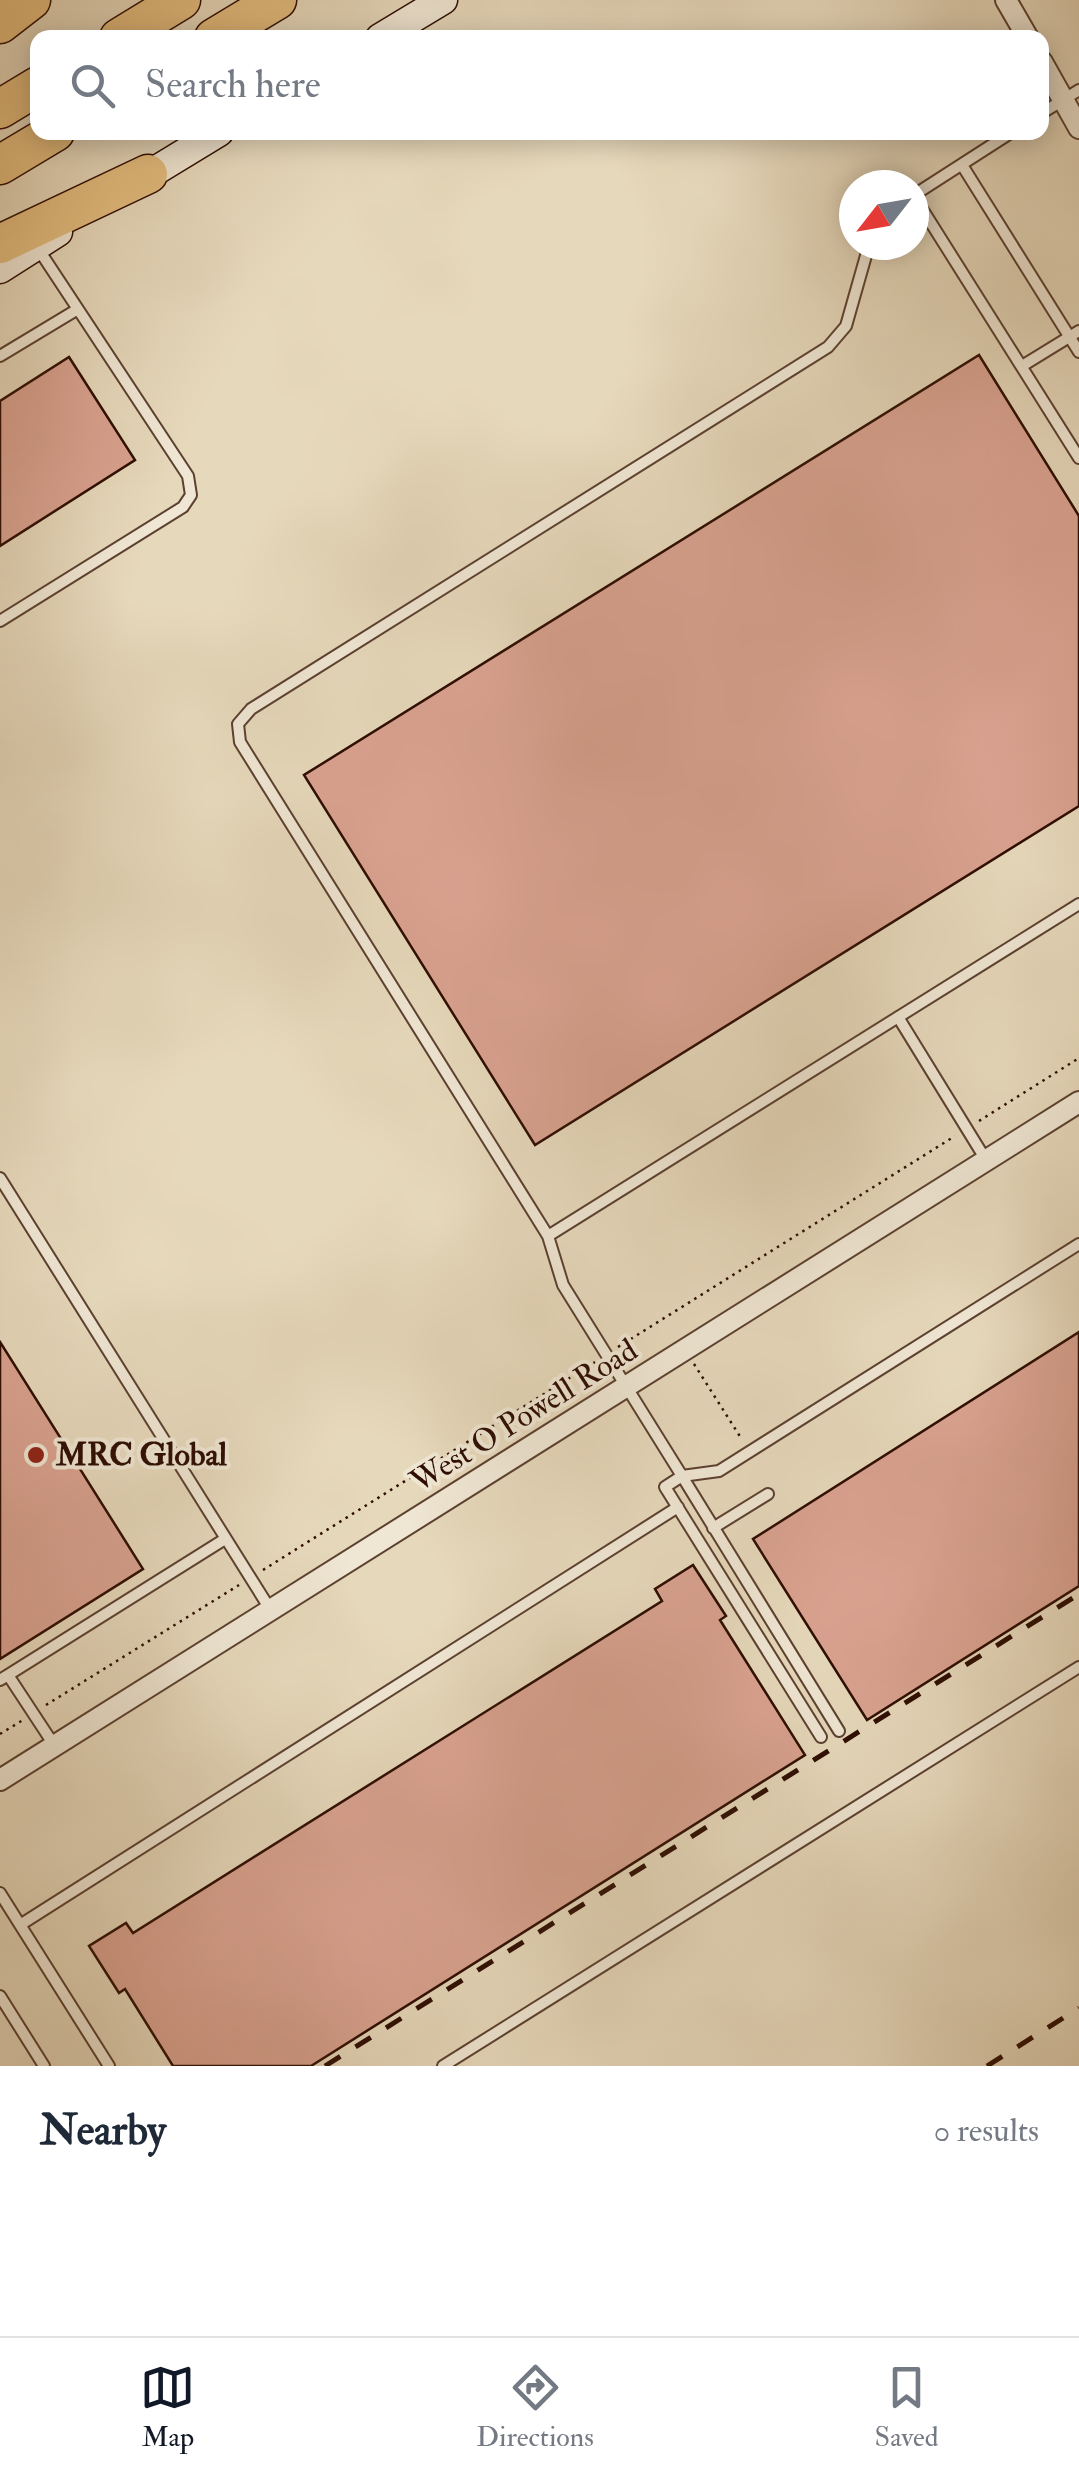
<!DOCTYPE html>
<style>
body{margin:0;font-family:"IM FELL Double Pica",serif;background:#f2f2f3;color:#1f2937}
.compass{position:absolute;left:839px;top:170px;width:90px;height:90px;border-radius:50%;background:#fff;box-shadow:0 5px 25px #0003;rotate:239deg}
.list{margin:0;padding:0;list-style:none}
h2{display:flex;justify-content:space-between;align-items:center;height:130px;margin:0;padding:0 40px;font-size:42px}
h2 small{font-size:32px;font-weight:400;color:#747a83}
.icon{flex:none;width:55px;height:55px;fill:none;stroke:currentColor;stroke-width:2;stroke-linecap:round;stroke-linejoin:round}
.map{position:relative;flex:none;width:1079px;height:2066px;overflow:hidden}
.search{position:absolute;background:#fff;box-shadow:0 5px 25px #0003;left:30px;right:30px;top:30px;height:110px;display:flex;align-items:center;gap:25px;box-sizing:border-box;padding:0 35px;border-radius:20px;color:#747a83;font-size:38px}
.sheet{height:270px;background:#fff}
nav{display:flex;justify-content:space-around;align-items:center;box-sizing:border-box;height:140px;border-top:2px solid #e0e1e3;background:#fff;font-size:28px;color:#747a83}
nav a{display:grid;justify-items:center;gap:5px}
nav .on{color:#111827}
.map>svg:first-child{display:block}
</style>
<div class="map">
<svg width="1079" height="2066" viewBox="0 0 1079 2066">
<rect width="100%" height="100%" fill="#e6d8bb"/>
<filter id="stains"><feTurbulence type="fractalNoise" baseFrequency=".002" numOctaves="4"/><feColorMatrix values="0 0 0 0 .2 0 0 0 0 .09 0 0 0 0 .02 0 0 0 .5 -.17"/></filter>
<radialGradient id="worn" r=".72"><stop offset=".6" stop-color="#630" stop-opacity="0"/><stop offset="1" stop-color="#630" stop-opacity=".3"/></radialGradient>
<path fill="#d9a290" stroke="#2e0d02" stroke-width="2.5" d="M 979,355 L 1079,516 L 1079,806 L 535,1145 L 304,775 Z
M 69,357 L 135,460 L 0,546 L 0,401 Z
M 1079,1332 L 1079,1586 L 867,1720 L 753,1539 Z
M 0,1342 L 143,1569 L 0,1659 Z
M 693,1565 L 726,1616 L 720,1620 L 805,1755 L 311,2066 L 173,2066 L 125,1989 L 119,1993 L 89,1946 L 126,1923 L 133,1933 L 662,1601 L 655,1589 Z"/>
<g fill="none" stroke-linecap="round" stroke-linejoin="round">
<defs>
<path id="service" d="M 1042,113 L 1079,90
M 962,165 L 1079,352
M 914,195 L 1012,132
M 914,196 L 1079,458
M 869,245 L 846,326 L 828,347 L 251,709 L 238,724 L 240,742 L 548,1236 L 1079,904
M 0,356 L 78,309
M 1022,366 L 1079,331
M 0,621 L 183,507 L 191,495 L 188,476 L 37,247
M 898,1017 L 986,1160
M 0,1178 L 270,1609
M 548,1236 L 563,1285 L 682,1476 L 719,1471 L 1079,1244
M 713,1528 L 768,1494
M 8,1675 L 225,1539
M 0,1680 L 8,1675 L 54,1745
M 821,1737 L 665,1487 L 682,1476 L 839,1731
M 0,1893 L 109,2066
M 20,1925 L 678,1507
M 0,1996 L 44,2066
M 443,2066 L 1079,1667"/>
<path id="minor" d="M 1006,0 L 1028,38
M 1042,62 L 1079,128
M 0,1780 L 1079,1102"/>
<path id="secondary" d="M 380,38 L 443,0
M 132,185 L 219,132
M 0,269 L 58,232"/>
<path id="motorway" d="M 0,24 L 31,0
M 119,38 L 181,0
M 214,38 L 277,0
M 0,109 L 38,86
M 0,165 L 55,132
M 0,244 L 148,174"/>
</defs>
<use href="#service" stroke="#5c4030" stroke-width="14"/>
<use href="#minor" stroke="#5c4030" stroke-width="24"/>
<use href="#secondary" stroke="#2e0d02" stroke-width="31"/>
<use href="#motorway" stroke="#2e0d02" stroke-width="41"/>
<path stroke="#2e0d02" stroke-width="2.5" stroke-dasharray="2.5 5" stroke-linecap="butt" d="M 979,1121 L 1079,1058
M 618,1347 L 955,1136
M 694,1364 L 741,1438
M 263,1570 L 595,1362
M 46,1705 L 239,1585
M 0,1734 L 23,1720"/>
<use href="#service" stroke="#efe6d3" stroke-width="10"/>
<use href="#minor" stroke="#efe6d3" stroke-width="20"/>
<use href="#secondary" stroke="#efe6d3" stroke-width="28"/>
<use href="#motorway" stroke="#e3bc7e" stroke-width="38"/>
<path stroke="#2e0d02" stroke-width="5" stroke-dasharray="18 18" stroke-linecap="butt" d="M 325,2066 L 1079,1594
M 987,2066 L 1079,2008"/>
</g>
<circle fill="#8f2418" stroke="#efe6d3" stroke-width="4" cx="36" cy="1455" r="10"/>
<g text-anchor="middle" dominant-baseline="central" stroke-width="8" stroke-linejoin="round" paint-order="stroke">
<g font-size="32" fill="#2e0d02" stroke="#efe6d3">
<text transform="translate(524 1416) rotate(-32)">West O Powell Road</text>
</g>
<g font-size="32" font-weight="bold" fill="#2e0d02" stroke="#efe6d3" text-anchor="start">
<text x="56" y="1455">MRC Global</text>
</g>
</g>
<rect width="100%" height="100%" filter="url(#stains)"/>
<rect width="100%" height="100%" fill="url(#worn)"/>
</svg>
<svg class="compass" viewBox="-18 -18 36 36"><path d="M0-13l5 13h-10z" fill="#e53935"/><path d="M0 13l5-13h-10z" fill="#747a83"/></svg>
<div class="search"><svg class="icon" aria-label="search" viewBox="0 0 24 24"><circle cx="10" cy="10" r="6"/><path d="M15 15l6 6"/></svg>Search here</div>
</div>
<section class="sheet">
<h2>Nearby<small>0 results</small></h2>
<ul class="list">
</ul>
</section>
<nav>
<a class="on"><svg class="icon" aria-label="map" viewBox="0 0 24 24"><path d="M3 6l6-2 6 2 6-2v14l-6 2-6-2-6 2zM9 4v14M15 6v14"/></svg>Map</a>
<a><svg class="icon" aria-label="directions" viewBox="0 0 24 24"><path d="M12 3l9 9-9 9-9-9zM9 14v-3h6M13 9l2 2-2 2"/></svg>Directions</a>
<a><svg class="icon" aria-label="saved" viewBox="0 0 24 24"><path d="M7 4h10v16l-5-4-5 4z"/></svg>Saved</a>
</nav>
